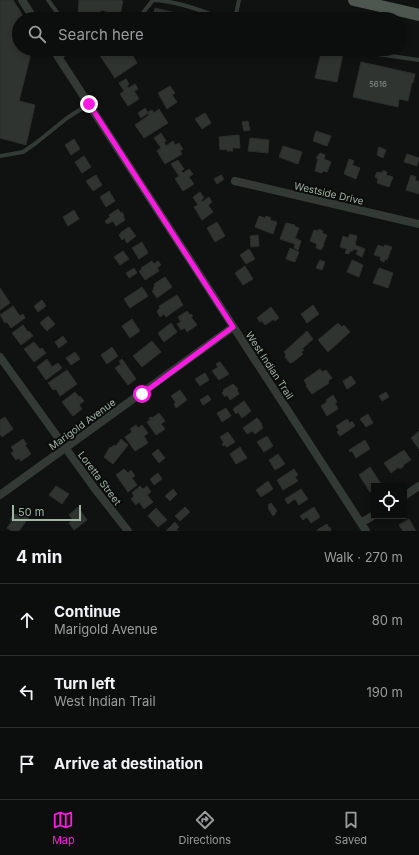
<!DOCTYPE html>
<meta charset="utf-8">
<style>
body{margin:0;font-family:Inter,sans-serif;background:#1a1c1b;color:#f1f3f6}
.controls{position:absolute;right:12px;bottom:12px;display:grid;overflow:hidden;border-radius:0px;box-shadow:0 2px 6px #0003}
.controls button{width:36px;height:36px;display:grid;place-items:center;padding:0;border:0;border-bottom:1px solid #2c2e2e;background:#0c0e0d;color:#f1f3f6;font:20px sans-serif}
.scale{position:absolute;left:12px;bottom:10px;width:69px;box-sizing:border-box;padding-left:4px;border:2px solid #a0b4a3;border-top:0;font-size:11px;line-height:14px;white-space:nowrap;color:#a0b4a3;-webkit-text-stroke:3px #0b0d0c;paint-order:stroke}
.stop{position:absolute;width:12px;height:12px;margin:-9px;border:3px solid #ff1be1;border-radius:50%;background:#fff}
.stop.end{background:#ff1be1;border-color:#fff;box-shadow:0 1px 4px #0008}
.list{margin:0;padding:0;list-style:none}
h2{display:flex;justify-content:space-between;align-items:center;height:52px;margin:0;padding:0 16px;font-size:17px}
h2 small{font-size:13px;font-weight:400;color:#9a9c9d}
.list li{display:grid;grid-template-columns:26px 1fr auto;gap:12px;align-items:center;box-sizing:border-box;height:72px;padding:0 16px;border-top:1px solid #2c2e2e}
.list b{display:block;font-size:15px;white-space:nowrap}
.list p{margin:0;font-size:13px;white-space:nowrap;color:#9a9c9d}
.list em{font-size:13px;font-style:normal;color:#9a9c9d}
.icon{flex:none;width:22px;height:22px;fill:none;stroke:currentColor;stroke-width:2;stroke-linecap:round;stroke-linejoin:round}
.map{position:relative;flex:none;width:419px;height:531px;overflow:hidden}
.search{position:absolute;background:#0c0e0d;box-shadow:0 2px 6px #0003;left:12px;right:12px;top:12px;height:44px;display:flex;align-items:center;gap:10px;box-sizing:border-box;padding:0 14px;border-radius:22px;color:#9a9c9d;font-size:15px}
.sheet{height:268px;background:#0c0e0d}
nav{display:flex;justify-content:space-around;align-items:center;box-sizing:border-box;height:56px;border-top:1px solid #2c2e2e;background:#0c0e0d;font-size:11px;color:#9a9c9d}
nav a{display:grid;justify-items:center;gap:2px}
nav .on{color:#ff1be1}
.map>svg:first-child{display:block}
</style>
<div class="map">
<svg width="419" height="531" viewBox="0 0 419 531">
<rect width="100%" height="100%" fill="#101211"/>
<path fill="#303431" stroke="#2a2e2c" d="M 0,0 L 13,0 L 25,19 L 19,19 L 19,49 L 32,49 L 19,101 L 35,105 L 26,145 L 0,138 Z
M 79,0 L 118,0 L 123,1 L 120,15 L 101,10 L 99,19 L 87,16 L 87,18 L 78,14 Z
M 155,8 L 192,17 L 192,19 L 153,19 Z
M 107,49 L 131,49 L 134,51 L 132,54 L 137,63 L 115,78 L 99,54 Z
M 322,49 L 344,49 L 337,82 L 315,78 Z
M 361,62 L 415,74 L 413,83 L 412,82 L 408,101 L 399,99 L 398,107 L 353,97 Z
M 126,79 L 129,84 L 127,86 L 128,88 L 135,84 L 138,89 L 134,91 L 139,99 L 128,106 L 120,94 L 124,91 L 119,83 Z
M 170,86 L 175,93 L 172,95 L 177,102 L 167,109 L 158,93 Z
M 145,108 L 148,113 L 141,118 L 138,113 Z
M 159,109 L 168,123 L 144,138 L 135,125 L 149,115 L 148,112 L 152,110 L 154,113 Z
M 205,113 L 211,123 L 202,129 L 195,119 Z
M 248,121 L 250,130 L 244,131 L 242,122 Z
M 316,131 L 331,136 L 327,146 L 313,141 Z
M 161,133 L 166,141 L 164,142 L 166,146 L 173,141 L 175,145 L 179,143 L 183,149 L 180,151 L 182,154 L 165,164 L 157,151 L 161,148 L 154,138 Z
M 239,135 L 240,148 L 232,148 L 233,151 L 227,151 L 227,149 L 220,150 L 219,137 Z
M 250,138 L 269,140 L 268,153 L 248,151 Z
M 74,139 L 80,149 L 71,155 L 65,145 Z
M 283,146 L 302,152 L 298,164 L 279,157 Z
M 379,147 L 386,150 L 383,158 L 377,155 Z
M 320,153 L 325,155 L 324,159 L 331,162 L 327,172 L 323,171 L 322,173 L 315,171 L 318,159 L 316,158 Z
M 407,154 L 419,158 L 417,166 L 404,162 Z
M 84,156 L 91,167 L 82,173 L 75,162 Z
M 349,159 L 354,161 L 352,165 L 360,168 L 356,179 L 344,174 Z
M 178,160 L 184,169 L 181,171 L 183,173 L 189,169 L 193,174 L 189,177 L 194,184 L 183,191 L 175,179 L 179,176 L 171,164 Z
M 383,170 L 387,172 L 386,175 L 393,177 L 389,187 L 377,183 L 378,179 L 375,177 L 377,172 L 382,173 Z
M 96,175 L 102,185 L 93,191 L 86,181 Z
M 221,175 L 224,179 L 217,184 L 214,179 Z
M 411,175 L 416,177 L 415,180 L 419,182 L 419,194 L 406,190 Z
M 109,191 L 115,201 L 106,207 L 100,197 Z
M 200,192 L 204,198 L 201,200 L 202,202 L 209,197 L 212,202 L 208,205 L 213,212 L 202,220 L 194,207 L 198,205 L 193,197 Z
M 118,209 L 121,213 L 122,212 L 124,215 L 123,216 L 125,220 L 116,226 L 113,221 L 107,224 L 105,221 L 110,217 L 109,215 Z
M 74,210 L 79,219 L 68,226 L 63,217 Z
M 259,216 L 265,218 L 266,216 L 271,218 L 270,220 L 277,222 L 273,234 L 255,227 Z
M 217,222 L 225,236 L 215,242 L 207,228 Z
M 286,223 L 295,225 L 294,226 L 299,228 L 295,238 L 301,241 L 298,250 L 294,248 L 295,244 L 280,239 Z
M 129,227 L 136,236 L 127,243 L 124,238 L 122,240 L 119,235 L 121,234 L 120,233 Z
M 319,229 L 323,231 L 322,233 L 327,235 L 323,245 L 324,245 L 321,250 L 316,248 L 317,244 L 310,241 L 314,230 L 318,231 Z
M 350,234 L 357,236 L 355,245 L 365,249 L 362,257 L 356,254 L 358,250 L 353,249 L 353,251 L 350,251 L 349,254 L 345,253 L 347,249 L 340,247 L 343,236 L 348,238 Z
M 258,235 L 259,246 L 251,247 L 250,236 Z
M 142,242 L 148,253 L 139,259 L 132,248 Z
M 378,245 L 384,247 L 385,245 L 392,247 L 387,260 L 385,259 L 384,262 L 380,260 L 381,257 L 374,255 Z
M 290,248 L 299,252 L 295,262 L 286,259 Z
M 249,249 L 255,259 L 246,264 L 240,255 Z
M 123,251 L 129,259 L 120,265 L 114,257 Z
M 320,260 L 325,262 L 322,270 L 316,268 Z
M 352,260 L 363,265 L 359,277 L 347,272 Z
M 152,261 L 154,264 L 158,261 L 161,265 L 157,268 L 159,271 L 145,280 L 139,271 L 142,270 L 141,268 Z
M 245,266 L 253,279 L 243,285 L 235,273 Z
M 134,268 L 137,273 L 129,278 L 126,273 Z
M 379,268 L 393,273 L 388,288 L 373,283 Z
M 165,277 L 172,287 L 157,298 L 152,291 L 154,290 L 153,288 L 155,286 L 154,284 Z
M 142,287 L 148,296 L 130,308 L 124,299 Z
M 0,288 L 10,303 L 0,310 Z
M 177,295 L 183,305 L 166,317 L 164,314 L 160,317 L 157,311 L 160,308 L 159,306 Z
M 42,300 L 46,306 L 38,312 L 34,306 Z
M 313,305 L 319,314 L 307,323 L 301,314 Z
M 13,306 L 20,316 L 23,314 L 25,318 L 11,328 L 7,322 L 5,323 L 0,315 Z
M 271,307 L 279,318 L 275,321 L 274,319 L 265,325 L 262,321 L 260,322 L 257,318 Z
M 187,311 L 190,315 L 191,314 L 193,316 L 191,317 L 197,325 L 187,332 L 185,328 L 181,330 L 177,324 L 181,322 L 178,317 Z
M 48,316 L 55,324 L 47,331 L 40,323 Z
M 132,319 L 140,331 L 130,338 L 122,326 Z
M 171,323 L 177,332 L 164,342 L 158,333 Z
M 338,323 L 342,327 L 344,325 L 350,332 L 328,352 L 318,340 Z
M 23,325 L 28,332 L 29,331 L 33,336 L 21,345 L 12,333 Z
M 307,331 L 313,339 L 302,349 L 304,350 L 301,352 L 303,354 L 293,362 L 292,362 L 290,363 L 285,357 L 286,355 L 284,352 Z
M 63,336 L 67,342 L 59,348 L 55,342 Z
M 152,341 L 161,352 L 142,367 L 133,356 Z
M 34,342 L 40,349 L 42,348 L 46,353 L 34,362 L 24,349 Z
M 112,347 L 118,356 L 107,364 L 101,355 Z
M 75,352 L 80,359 L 71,365 L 66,358 Z
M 47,359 L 52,367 L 58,363 L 62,368 L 46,380 L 37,367 Z
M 122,359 L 136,379 L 128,385 L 115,368 L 121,364 L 119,361 Z
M 220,362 L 229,374 L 219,380 L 212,371 L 218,367 L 216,364 Z
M 320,369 L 322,372 L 326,370 L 332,378 L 328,381 L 329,383 L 312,394 L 306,386 L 307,385 L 304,380 Z
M 67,370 L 77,384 L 60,396 L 56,389 L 53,390 L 48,383 Z
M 205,373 L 209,380 L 200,386 L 195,379 Z
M 351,376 L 356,383 L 347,389 L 343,381 Z
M 233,384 L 238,389 L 237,390 L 239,394 L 230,400 L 227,395 L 225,397 L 222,393 L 224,391 L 223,390 Z
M 180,390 L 187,400 L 176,408 L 174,404 L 176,403 L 171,396 Z
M 75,392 L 79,397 L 80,396 L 84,401 L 79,405 L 82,409 L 73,416 L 62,402 Z
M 386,392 L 389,397 L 382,401 L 379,396 Z
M 208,395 L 211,400 L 203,405 L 200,400 Z
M 333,395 L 337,402 L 335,403 L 338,409 L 327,416 L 321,406 L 327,402 L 326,400 Z
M 244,401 L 251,411 L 242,418 L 238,412 L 236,414 L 233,409 Z
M 226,408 L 231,416 L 222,422 L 217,413 Z
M 159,413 L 165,421 L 161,424 L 165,429 L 156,435 L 147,422 L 150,420 L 149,418 L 151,417 L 152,418 Z
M 368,414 L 373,423 L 366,427 L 360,419 Z
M 5,417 L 13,429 L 2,437 L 0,434 L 0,420 Z
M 257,418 L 262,424 L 261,425 L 263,428 L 255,434 L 252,431 L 247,434 L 243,428 Z
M 347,419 L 350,423 L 352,421 L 355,426 L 340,436 L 337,432 L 339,430 L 336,426 Z
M 136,425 L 138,428 L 142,425 L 148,433 L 144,436 L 148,443 L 135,451 L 125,437 L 132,432 L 130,429 Z
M 419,431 L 419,449 L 411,438 Z
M 228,432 L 235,442 L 227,447 L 225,445 L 223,446 L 222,444 L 224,443 L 220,437 Z
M 267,436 L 273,446 L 264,452 L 257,442 Z
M 23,439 L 27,444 L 25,445 L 31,454 L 21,461 L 19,458 L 16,460 L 11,453 L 14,451 L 11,447 Z
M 121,439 L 128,445 L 113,464 L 104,457 L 110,447 L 111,448 L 114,445 L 116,446 Z
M 365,440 L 370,449 L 356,458 L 352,451 L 350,452 L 349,450 Z
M 240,447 L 247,458 L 236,464 L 230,454 Z
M 158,449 L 165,458 L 159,463 L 152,454 Z
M 404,450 L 411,460 L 403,465 L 404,466 L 400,469 L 399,467 L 391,473 L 384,463 Z
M 278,454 L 285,464 L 275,470 L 269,460 Z
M 370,467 L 381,484 L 378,486 L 374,486 L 374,489 L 370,492 L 359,475 Z
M 124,469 L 128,473 L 131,470 L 135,476 L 132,478 L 137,485 L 128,492 L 116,475 Z
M 294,469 L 298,475 L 295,477 L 298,481 L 283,490 L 277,480 Z
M 158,473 L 162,479 L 154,485 L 150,479 Z
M 268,481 L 273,489 L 261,497 L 256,490 Z
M 56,486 L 69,494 L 62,504 L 49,495 Z
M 140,486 L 143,489 L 147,486 L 151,492 L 147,495 L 153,502 L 144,509 L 139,502 L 136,505 L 131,499 L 134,496 L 132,493 Z
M 173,489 L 177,494 L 170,501 L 165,496 Z
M 301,489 L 308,499 L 299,505 L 295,499 L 288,504 L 285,499 Z
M 271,503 L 277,511 L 275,512 L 276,513 L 273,516 L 268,508 L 269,507 L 268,505 Z
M 78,507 L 87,520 L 74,530 L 69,523 L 73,520 L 69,515 Z
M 185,507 L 190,512 L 180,521 L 175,516 Z
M 314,507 L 320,517 L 311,523 L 307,517 L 303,520 L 300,516 Z
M 156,508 L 167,520 L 158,527 L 148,516 Z
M 20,511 L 29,517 L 19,531 L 12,531 L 7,528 L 12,521 L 10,520 L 14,514 L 17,515 Z
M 409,519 L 416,531 L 403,531 L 399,525 Z
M 175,522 L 179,527 L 176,530 L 178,531 L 166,531 Z
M 327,524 L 329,528 L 330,527 L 331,531 L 318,531 L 317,530 Z"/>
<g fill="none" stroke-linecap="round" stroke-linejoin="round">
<path stroke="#333a35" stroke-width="4" d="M 48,0 L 62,19
M 141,19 L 142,14 L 153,0 C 177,1 202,11 225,19
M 235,19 L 239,0
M 386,19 L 389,9
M 179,49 C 191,52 205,57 216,49
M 378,49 L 377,54 L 419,60
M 59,58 L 72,49
M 0,156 L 23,152 L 36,143 L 67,118 L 89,104"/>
<path stroke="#333a35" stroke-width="8" d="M 22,0 L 34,19
M 53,49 L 366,531
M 235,181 L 419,224
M 0,357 L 95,489 L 128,531
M 0,495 L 233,327
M 404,496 L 419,486
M 361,523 L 374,515"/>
<path stroke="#4d564f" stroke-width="12" d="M 354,0 L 419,15"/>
</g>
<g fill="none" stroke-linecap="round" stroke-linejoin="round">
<path stroke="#ff1be1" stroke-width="5" d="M 89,104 L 233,327 L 142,394"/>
</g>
<g text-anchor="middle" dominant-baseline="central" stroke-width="4" stroke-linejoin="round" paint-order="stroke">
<g font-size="8" fill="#849486">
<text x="378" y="84">5616</text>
</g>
<g font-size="10" fill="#a0b4a3" stroke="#0b0d0c">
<text transform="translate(329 193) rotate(13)">Westside Drive</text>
<text transform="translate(270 365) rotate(57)">West Indian Trail</text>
<text transform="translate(82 424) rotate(-36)">Marigold Avenue</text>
<text transform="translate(100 478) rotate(53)">Loretta Street</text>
</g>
</g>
</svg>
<div class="controls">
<button><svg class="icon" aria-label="locate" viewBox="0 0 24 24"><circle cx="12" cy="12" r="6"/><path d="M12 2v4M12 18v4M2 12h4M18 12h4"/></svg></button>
</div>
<div class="scale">50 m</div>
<div class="stop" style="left:142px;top:394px"></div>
<div class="stop end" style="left:89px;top:104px"></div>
<div class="search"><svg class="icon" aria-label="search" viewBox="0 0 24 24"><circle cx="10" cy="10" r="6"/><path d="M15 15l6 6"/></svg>Search here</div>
</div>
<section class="sheet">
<h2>4 min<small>Walk · 270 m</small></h2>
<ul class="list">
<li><svg class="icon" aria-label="ahead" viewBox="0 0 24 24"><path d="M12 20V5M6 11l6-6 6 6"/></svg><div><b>Continue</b><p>Marigold Avenue</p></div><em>80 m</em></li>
<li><svg class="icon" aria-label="left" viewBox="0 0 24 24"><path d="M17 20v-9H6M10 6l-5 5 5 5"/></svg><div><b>Turn left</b><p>West Indian Trail</p></div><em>190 m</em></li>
<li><svg class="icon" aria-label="arrive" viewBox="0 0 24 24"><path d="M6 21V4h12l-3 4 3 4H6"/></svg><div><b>Arrive at destination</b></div></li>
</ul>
</section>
<nav>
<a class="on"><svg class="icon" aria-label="map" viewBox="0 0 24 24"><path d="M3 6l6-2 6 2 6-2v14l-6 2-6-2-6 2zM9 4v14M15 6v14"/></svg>Map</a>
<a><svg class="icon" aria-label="directions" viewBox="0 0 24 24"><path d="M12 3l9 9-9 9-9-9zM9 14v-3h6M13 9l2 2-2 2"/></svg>Directions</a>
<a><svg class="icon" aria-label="saved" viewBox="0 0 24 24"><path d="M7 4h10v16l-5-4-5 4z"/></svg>Saved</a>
</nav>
